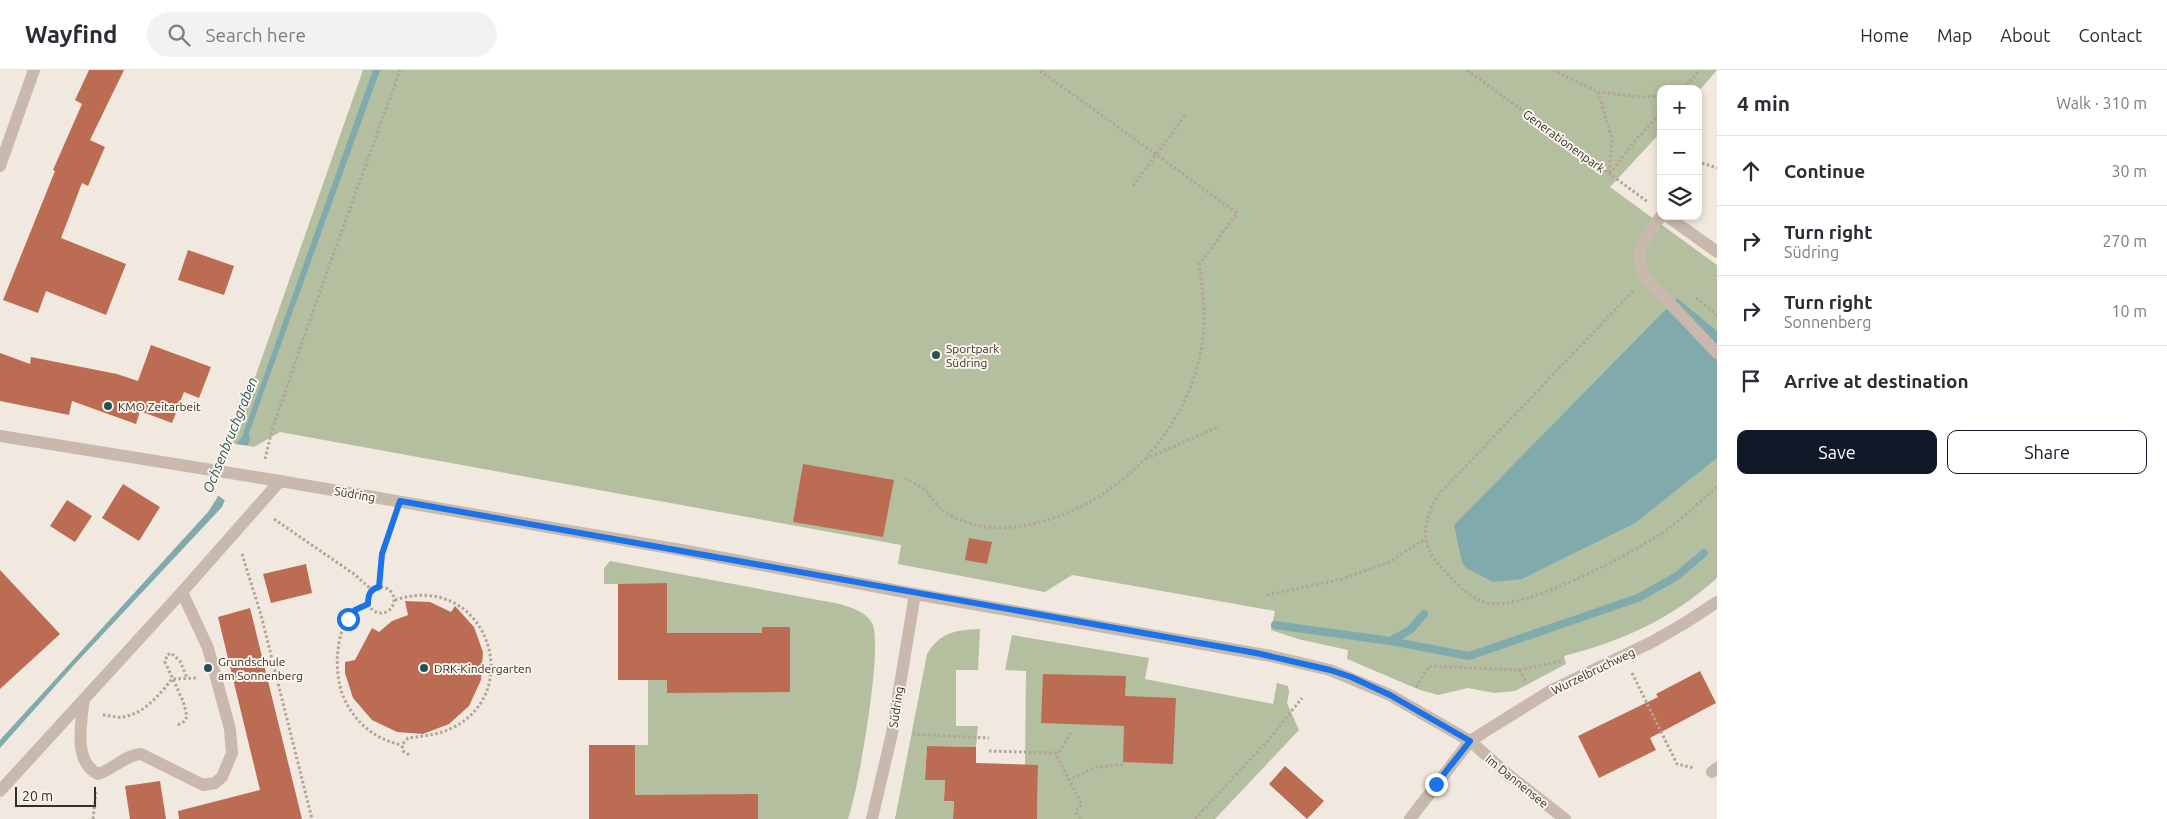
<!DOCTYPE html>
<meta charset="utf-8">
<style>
body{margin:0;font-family:Ubuntu,sans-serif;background:#f2f2f3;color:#2b2b33}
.controls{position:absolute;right:15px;top:15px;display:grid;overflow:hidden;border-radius:10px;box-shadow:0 2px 8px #0003}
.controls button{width:45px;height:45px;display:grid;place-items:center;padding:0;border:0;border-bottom:1px solid #e1e1e2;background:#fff;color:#2b2b33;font:25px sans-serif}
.scale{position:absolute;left:15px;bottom:12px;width:81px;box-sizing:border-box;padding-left:5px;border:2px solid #372e2a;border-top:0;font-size:14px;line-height:18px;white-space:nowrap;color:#372e2a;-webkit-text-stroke:4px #f9f3eb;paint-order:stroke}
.stop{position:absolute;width:15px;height:15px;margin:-11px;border:4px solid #1a73e8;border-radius:50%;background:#fff}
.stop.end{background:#1a73e8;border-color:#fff;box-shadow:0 1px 5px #0008}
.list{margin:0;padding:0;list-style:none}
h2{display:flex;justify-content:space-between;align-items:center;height:65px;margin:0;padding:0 20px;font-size:21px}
h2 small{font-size:16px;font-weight:400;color:#7c7c81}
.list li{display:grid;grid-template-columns:32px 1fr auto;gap:15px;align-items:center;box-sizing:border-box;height:70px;padding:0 20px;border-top:1px solid #e1e1e2}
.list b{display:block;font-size:19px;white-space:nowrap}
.list p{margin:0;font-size:16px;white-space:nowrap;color:#7c7c81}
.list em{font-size:16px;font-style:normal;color:#7c7c81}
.actions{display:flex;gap:10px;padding:15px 20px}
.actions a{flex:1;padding:11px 0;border:1px solid #111827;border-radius:10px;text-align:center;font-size:18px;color:#111827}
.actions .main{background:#111827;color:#fff}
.icon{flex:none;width:28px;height:28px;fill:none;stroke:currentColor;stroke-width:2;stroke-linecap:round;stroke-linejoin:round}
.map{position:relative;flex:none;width:1717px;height:749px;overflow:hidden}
header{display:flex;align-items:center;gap:30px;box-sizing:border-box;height:70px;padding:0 25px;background:#fff;border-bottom:1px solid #e1e1e2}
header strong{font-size:24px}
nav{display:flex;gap:28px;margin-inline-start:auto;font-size:18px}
.search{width:350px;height:45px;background:#f2f2f3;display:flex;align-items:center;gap:12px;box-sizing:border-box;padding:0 18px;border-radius:28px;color:#7c7c81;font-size:19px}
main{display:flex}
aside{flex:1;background:#fff}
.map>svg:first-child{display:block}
</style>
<header>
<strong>Wayfind</strong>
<div class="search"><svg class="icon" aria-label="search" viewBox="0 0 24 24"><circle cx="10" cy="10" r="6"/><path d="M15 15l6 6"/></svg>Search here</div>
<nav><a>Home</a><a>Map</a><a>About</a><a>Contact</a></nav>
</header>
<main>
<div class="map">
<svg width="1717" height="749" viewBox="0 0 1717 749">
<rect width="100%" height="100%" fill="#f1e9df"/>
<path fill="#b4bfa0" d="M 363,0 L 1717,0 L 1698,22 L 1698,19 L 1661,19 L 1661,62 L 1610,117 L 1717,195 L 1717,508 C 1671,549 1623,571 1564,586 L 1566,594 L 1515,621 L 1494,623 L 1468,618 L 1438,625 L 1420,620 L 1347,589 L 1348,580 L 1298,569 L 1271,560 L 1275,541 L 1072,505 L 1045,522 L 898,494 L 901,475 L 280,362 L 254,377 L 232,373 Z
M 610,491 L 840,534 C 852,538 865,541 872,553 C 884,573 858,722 848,749 L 589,749 L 589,675 L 648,675 L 648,610 L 618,514 L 604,514 L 604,498 Z
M 980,559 L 978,600 L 956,600 L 956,656 L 978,656 L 976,677 L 927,676 L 925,710 L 945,710 L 944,731 L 954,731 L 953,749 L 895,749 L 927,584 C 940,562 956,560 980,559 Z
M 1012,565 L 1149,588 L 1145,609 L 1273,634 L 1277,613 L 1288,616 L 1289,623 L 1287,633 L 1299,660 L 1215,749 L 1037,749 L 1038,695 L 1025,695 L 1026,601 L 1005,600 Z"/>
<path fill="#80aaac" d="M 373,0 L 380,0 L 249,363 L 250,370 L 222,437 L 74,595 L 0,678 L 0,670 L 208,442 L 217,428 L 237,373 L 242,367 Z
M 1677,228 L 1717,261 L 1717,388 L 1635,453 L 1522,509 L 1493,512 L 1466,498 L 1462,492 L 1454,455 Z"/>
<path fill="#f1e9df" d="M 235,374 L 250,376 L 227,432 L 216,424 Z"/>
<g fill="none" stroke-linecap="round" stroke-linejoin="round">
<path stroke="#80aaac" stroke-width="8" d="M 1275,555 L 1390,571 L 1410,560 L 1424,544
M 1390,571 L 1469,586 L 1638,528 L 1677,506 L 1704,483"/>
</g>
<path fill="#bc6c52" d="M 89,0 L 124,0 L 90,70 L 105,77 L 88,116 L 82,113 L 61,168 L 126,194 L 106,245 L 46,221 L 38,243 L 3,230 L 55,101 L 53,100 L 82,34 L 75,30 Z
M 188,180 L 234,196 L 224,225 L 178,210 Z
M 151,275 L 211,297 L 199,328 L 184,322 L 172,353 L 140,341 L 136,354 L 72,331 L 69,345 L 0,331 L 0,283 L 30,294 L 31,287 L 117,304 L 138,311 Z
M 803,394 L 894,410 L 883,467 L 793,452 Z
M 123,414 L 160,437 L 139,471 L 102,448 Z
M 67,430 L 92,446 L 75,472 L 50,456 Z
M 969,468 L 992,472 L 987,494 L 965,490 Z
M 306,494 L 312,523 L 271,533 L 263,504 Z
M 0,500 L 60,564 L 0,619 Z
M 667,513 L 667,563 L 762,563 L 762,557 L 790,557 L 790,622 L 667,623 L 667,610 L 618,610 L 618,514 Z
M 405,531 L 430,532 L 451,542 L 455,536 L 474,557 L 483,582 L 481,610 L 469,636 L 449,654 L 423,664 L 397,662 L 372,650 L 353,628 L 345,603 L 345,592 L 355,590 L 372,558 L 379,562 L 392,551 L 408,545 Z
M 250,538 L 302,749 L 179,749 L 178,741 L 260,720 L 218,547 Z
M 1700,601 L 1716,633 L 1650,668 L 1656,680 L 1599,708 L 1578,666 L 1658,627 L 1656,624 Z
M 1043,604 L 1126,606 L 1125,626 L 1176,628 L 1173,694 L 1123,692 L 1124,656 L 1041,653 Z
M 589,675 L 635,675 L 635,725 L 758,724 L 758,749 L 589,749 Z
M 927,676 L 976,677 L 976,693 L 1038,695 L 1037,749 L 953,749 L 954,731 L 944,731 L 945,710 L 925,710 Z
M 1285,696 L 1324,731 L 1307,749 L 1269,714 Z
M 160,711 L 166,749 L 130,749 L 125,716 Z"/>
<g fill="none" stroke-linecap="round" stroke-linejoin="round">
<path stroke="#b4a396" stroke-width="3" stroke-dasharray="2.5 2.5" stroke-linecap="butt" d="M 1467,0 L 1648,132
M 1553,0 L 1598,22 L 1612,69 L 1609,103
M 1683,19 L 1700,0
M 1598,22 L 1641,27 L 1661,26
M 1702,93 L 1717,98
M 1610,104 L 1633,73 L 1661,43
M 1133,116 L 1186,44
M 1633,221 L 1438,425 C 1423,450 1419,475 1441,497 C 1455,512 1468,528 1488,533 C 1523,542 1638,481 1668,459 C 1685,446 1701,431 1717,417
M 1696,228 L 1717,245
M 265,389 L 272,360 L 314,238 L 400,0
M 1146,389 L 1220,356
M 905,408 C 911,412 919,415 925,420 C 931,426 935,434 942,440 C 949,446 960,450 969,453 C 1000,463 1032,456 1062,445 C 1139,415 1199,340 1204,256 C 1205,235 1202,215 1199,195 L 1237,143 L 1039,0
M 274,449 L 354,504 L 372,520
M 242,484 L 261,545 L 312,749
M368 530a13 13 0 1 1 26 0a13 13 0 1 1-26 0Z
M 379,517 C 379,493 386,473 393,451
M 1267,525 L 1342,509 L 1389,492 L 1425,469
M 395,530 C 486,500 527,622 452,658 C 438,665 423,666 408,668 L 402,675 L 403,681 L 411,686
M 368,534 C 334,541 332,603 344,628 C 355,653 376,670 402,675
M 1519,600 L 1526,612
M 1632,603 L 1677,694 L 1694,698
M 1416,617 L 1429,596 L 1519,600 L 1562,591
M 103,645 C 109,645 116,648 122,647 C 143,645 160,624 172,609 L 196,608
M 178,655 L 185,651 L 187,646 L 183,631 L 165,592 L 167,585 L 171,583 L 180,591 L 187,608
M 913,664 L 989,668
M 989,681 L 1055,683 L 1082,734 L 1075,742 L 1082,749
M 1055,683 L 1059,683 L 1071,662
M 1068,710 L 1097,697 L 1125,694
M 93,749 L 96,722
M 1195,749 L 1271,667 L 1302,628"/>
<path stroke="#c8b9ac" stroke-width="12" d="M 0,96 L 34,0
M 1661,146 C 1645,170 1631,180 1646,208 L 1717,283
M 1667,146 L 1717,182
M 0,366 L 280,411 L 687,481 L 915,524 L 1271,586 L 1330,600 L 1390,625 L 1470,671 L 1511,707 L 1565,749
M 84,629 C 81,653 73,692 98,704 C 114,699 125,685 141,684 L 203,715 L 215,713 L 222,707 L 232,683 L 230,659 L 208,578 L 182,522
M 1712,702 L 1717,698
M 0,721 L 182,522 L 280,411
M 872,749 L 892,663 L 915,524
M 1410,749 L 1470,671 L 1550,621 L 1652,572 L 1685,553 L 1717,532"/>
</g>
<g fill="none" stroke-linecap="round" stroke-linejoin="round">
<path stroke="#1a73e8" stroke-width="6" d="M 348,549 L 355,540 L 368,534 C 368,525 370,519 379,517 L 382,484 L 400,431 L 1256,583 L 1330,600 L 1351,607 L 1390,625 L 1470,671 L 1436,714"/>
</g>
<g fill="#235255" stroke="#f9f3eb" stroke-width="2">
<circle cx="936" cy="285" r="5"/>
<circle cx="108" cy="336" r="5"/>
<circle cx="208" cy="598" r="5"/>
<circle cx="424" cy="598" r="5"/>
</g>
<g text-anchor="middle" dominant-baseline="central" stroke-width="4" stroke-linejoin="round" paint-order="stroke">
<g font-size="12" fill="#372e2a" stroke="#f9f3eb">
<text transform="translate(1564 71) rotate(36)">Generationenpark</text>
<text transform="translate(355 424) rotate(10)">Südring</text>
<text transform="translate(1593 601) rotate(-26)">Wurzelbruchweg</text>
<text transform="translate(896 637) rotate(-81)">Südring</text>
<text transform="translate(1517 711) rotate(39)">Im Dannensee</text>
</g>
<g font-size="12" fill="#372e2a" stroke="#f9f3eb" text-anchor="start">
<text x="946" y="278">Sportpark<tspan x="946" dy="14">Südring</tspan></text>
<text x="118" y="336">KMO Zeitarbeit</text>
<text x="218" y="591">Grundschule<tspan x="218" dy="14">am Sonnenberg</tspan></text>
<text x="434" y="598">DRK-Kindergarten</text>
</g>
<g font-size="14" font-style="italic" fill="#235255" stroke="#f9f3eb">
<text transform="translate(230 365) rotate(-68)">Ochsenbruchgraben</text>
</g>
</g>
</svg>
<div class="controls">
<button>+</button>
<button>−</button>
<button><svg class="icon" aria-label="layers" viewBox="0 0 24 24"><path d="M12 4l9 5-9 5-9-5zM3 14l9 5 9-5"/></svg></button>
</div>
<div class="scale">20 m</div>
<div class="stop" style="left:348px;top:549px"></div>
<div class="stop end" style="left:1436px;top:714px"></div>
</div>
<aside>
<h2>4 min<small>Walk · 310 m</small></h2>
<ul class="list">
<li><svg class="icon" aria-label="ahead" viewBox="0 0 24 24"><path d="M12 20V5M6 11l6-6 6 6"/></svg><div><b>Continue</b></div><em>30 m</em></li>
<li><svg class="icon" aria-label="right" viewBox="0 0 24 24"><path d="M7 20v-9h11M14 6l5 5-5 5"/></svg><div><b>Turn right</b><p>Südring</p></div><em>270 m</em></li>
<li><svg class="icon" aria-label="right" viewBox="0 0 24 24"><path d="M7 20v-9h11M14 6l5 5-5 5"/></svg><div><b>Turn right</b><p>Sonnenberg</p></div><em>10 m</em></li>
<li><svg class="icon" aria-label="arrive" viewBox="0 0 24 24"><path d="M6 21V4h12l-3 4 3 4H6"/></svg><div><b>Arrive at destination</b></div></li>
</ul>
<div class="actions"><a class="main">Save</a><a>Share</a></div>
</aside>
</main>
